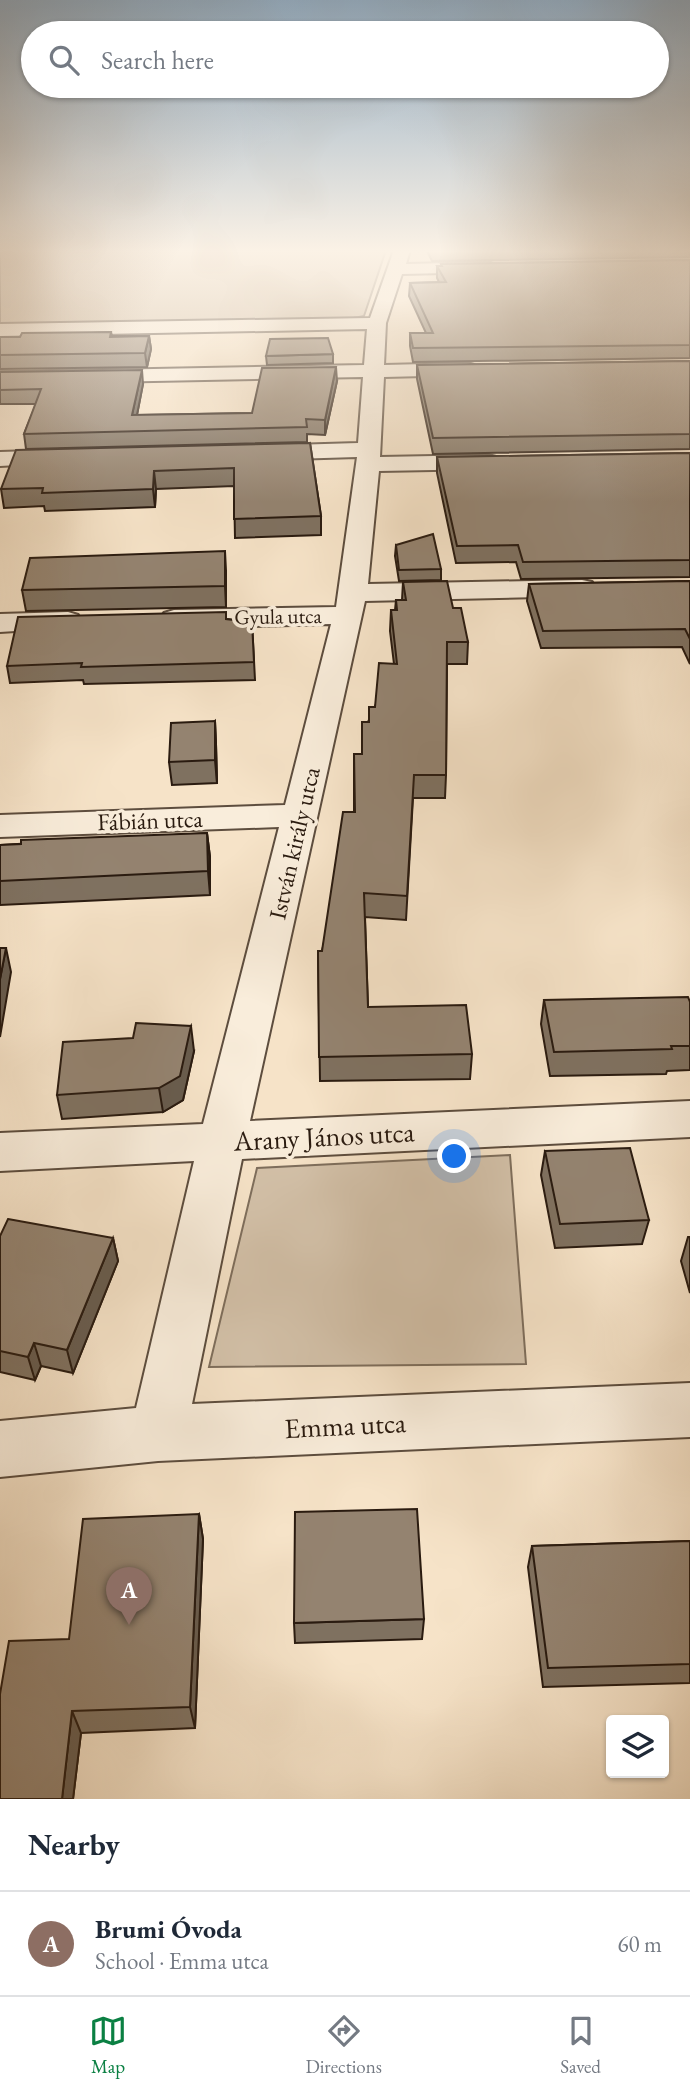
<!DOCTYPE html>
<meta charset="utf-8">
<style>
body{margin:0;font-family:"EB Garamond",serif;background:#f2f2f3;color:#1f2937}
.controls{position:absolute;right:21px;bottom:21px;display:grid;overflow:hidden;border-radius:7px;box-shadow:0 2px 5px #0004}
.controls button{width:63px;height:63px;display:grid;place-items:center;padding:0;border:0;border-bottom:2px solid #e0e1e3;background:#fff;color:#1f2937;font:35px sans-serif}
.you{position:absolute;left:455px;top:1157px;width:24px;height:24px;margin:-18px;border:5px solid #fff;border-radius:50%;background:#1a73e8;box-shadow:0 0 0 10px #1a73e833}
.badge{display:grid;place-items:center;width:46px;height:46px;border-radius:50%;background:#0b8043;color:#fff;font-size:23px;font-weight:700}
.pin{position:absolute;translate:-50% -58px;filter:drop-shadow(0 2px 4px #0008)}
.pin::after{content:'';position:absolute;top:37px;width:24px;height:21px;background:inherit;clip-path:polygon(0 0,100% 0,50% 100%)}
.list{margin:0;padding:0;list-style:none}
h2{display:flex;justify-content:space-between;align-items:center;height:91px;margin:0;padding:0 28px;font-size:30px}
h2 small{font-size:23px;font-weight:400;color:#747a83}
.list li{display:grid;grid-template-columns:46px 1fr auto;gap:21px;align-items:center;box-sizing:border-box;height:105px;padding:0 28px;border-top:2px solid #e0e1e3}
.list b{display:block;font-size:26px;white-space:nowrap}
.list p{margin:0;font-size:23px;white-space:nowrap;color:#747a83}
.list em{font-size:23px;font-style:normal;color:#747a83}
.icon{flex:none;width:38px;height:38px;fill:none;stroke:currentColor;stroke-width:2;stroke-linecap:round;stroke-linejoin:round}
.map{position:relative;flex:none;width:690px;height:1799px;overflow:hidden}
.search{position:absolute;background:#fff;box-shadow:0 2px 5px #0004;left:21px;right:21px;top:21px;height:77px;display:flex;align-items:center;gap:18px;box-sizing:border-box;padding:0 24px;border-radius:38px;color:#747a83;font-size:26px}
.sheet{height:196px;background:#fff}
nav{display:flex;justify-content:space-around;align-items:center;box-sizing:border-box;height:98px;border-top:2px solid #e0e1e3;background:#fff;font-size:19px;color:#747a83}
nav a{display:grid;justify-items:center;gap:4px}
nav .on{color:#0b8043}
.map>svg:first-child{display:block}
</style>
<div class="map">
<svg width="690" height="1799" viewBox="0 0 690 1799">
<rect width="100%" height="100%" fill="#f6e3c8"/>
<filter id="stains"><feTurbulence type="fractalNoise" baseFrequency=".00286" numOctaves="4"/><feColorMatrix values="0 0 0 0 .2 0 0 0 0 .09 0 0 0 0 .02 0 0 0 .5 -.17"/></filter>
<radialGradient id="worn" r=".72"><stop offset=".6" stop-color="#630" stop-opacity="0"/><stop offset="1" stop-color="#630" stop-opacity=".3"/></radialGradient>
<path fill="#d3c1a9" stroke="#7e6e5c" stroke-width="2" d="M 0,250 L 386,250 L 364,316 L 349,319 L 0,325 Z
M 510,1155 L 526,1364 L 209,1367 L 257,1168 Z"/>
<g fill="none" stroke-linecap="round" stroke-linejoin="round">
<defs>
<path id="minor" d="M 394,250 L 410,250 L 406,264 L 489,262 L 497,267 L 489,272 L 402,274 L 386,323 L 384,365 L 467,363 L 474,365 L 477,369 L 474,373 L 467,375 L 384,377 L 380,457 L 488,455 L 496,457 L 500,462 L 496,467 L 488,469 L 379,471 L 368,584 L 582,580 L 592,582 L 596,588 L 592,594 L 582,596 L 365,601 L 250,1121 L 690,1101 L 690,1137 L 242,1159 L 192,1404 L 690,1383 L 690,1437 L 158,1461 L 0,1477 L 0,1421 L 136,1408 L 194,1161 L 0,1171 L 0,1133 L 203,1124 L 279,827 L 0,837 L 0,815 L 285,805 L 331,624 L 174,628 L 164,625 L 160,619 L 164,613 L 174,610 L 336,607 L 357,457 L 258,460 L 250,458 L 246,453 L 250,448 L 258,446 L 358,443 L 363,377 L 0,384 L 0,372 L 364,365 L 367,329 L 0,336 L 0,324 L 370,318 Z
M 64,450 L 72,452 L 76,457 L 72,462 L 0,466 L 0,452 Z
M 68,612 L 78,615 L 82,621 L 78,627 L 0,632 L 0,614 Z"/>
</defs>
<use href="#minor" stroke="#5d4d3e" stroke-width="4"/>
<use href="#minor" fill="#f9eddb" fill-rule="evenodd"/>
</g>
<path fill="#7f7160" stroke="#2a1b10" stroke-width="2" d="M 428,250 L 690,250 L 690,257 L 432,261 L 428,253 Z
M 690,260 L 690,358 L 413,362 L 410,346 L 410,333 L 426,333 L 409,296 L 410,283 L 439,282 L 437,278 L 437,266 L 441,266 L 441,264 Z
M 111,332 L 112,336 L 149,336 L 151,349 L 147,367 L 0,369 L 0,337 L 20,337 Z
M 333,354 L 333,363 L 267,365 L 266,356 Z
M 690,361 L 690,449 L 433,454 L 417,379 L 417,365 Z
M 0,372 L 143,384 L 137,415 L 252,413 L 337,381 L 325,435 L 307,434 L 307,442 L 26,449 L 24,434 L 36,404 L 0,404 Z
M 310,443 L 321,516 L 321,535 L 235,538 L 234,486 L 156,489 L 155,507 L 45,511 L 44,506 L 4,508 L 1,489 Z
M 690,453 L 690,577 L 521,579 L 516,562 L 456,563 L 437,473 L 437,457 Z
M 396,545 L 441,569 L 441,580 L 399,581 L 395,556 Z
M 226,571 L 226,607 L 26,611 L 22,590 Z
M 690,581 L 690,664 L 682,647 L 541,648 L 527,601 L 529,584 Z
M 403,582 L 453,608 L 468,642 L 467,664 L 447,664 L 446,775 L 445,798 L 413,798 L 406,920 L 365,917 L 368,1007 L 472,1054 L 470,1079 L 320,1081 L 318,951 L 322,951 L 354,812 L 354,754 L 362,754 L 362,722 L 368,722 L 394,664 L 390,631 L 391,610 L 395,610 L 396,600 L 402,600 Z
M 226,619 L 252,622 L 255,680 L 84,684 L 83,680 L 10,683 L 7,666 Z
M 215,721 L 216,744 L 217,783 L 172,785 L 169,762 Z
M 207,833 L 210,857 L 210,895 L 0,905 L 0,845 Z
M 544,1000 L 690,1002 L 690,1070 L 667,1071 L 666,1074 L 550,1076 L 541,1024 Z
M 194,1051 L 183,1100 L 163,1112 L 62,1119 L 57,1095 Z
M 545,1151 L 649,1220 L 642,1244 L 555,1248 L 541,1175 Z
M 0,1236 L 113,1238 L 118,1261 L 73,1373 L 41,1366 L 35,1380 L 0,1372 Z
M 688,1237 L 690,1237 L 690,1293 L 681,1261 Z
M 199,1514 L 203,1539 L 195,1728 L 81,1733 L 73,1799 L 69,1639 Z
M 690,1541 L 690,1683 L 543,1687 L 528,1567 L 532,1546 Z
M 424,1619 L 422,1639 L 295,1643 L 294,1623 Z"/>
<path fill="#685c4e" stroke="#2a1b10" stroke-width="2" d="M 149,336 L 151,349 L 147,367 L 145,353 Z
M 336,367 L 337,381 L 325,435 L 325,420 Z
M 142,370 L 143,384 L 134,430 L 132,415 Z
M 154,471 L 156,489 L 155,507 L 153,489 Z
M 225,551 L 226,571 L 226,607 L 225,586 Z
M 215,721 L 216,744 L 217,783 L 215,760 Z
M 207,833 L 210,857 L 210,895 L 208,871 Z
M 6,948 L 11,972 L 0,1037 L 0,979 Z
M 191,1026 L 194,1051 L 183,1100 L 163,1112 L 159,1088 Z
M 113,1238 L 118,1261 L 73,1373 L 67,1350 Z
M 34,1343 L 41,1366 L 35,1380 L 28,1357 Z
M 199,1514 L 203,1539 L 195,1728 L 190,1707 Z
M 72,1711 L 81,1733 L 73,1799 L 62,1799 Z"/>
<path fill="#948370" stroke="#2a1b10" stroke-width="2" d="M 690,260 L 690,345 L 413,348 L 410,333 L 433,333 L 410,283 L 446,282 L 437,266 L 442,266 L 441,264 Z
M 111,332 L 110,337 L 149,336 L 145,353 L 0,355 L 0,337 L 20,337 L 22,333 Z
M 328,338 L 333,354 L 266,356 L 270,339 Z
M 690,361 L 690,434 L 433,438 L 417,365 Z
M 336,367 L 325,420 L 306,419 L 307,427 L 24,434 L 41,389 L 0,390 L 0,372 L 142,370 L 132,415 L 252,413 L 262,368 Z
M 310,443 L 321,516 L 234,519 L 234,468 L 154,471 L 153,489 L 42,493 L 43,488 L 1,489 L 16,450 Z
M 690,453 L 690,560 L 523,562 L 518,545 L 457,546 L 437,457 Z
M 433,534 L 441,569 L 399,570 L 396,545 Z
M 225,551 L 225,586 L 22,590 L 30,558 Z
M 447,581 L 453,608 L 461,608 L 468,642 L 447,642 L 446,775 L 414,775 L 407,896 L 364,893 L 368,1007 L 466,1005 L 472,1054 L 319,1057 L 318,951 L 322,951 L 343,812 L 355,812 L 354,754 L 362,754 L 362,722 L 369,722 L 369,707 L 375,707 L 379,663 L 397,664 L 391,610 L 397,610 L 396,600 L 406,600 L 403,582 Z
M 690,581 L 690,639 L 685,629 L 543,631 L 529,584 Z
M 226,612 L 226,619 L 252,622 L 254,662 L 81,667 L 82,663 L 7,666 L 18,617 Z
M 215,721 L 215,760 L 169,762 L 171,723 Z
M 207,833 L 208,871 L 0,881 L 0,845 L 21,844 L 21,840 Z
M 0,948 L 6,948 L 0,979 Z
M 688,997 L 690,1002 L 690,1046 L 671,1046 L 672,1049 L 554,1052 L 544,1000 Z
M 136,1023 L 191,1026 L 180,1076 L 159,1088 L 57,1095 L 63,1042 L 133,1038 Z
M 630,1148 L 649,1220 L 560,1224 L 545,1151 Z
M 8,1219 L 113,1238 L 67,1350 L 34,1343 L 28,1357 L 0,1351 L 0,1236 Z
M 417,1509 L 424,1619 L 294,1623 L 295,1512 Z
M 199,1514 L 190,1707 L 72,1711 L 62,1799 L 0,1799 L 0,1694 L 9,1641 L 69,1639 L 83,1519 Z
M 690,1541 L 690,1664 L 548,1668 L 532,1546 Z"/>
<linearGradient id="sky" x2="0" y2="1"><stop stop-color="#92acc2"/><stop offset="0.5" stop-color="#fbf2e6"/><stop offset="1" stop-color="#fbf2e6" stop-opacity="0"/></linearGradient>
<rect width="690" height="502" fill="url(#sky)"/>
<g text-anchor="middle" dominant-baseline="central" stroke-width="7" stroke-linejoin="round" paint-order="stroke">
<g font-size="21" fill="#2a1b10" stroke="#f9eddb">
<text transform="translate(278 616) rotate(-1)">Gyula utca</text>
</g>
<g font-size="24" fill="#2a1b10" stroke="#f9eddb">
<text transform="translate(150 820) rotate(-2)">Fábián utca</text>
<text transform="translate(294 843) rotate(-77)">István király utca</text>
</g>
<g font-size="28" fill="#2a1b10" stroke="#f9eddb">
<text transform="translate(324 1136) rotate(-3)">Arany János utca</text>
<text transform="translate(345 1425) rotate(-3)">Emma utca</text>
</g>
</g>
<rect width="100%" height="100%" filter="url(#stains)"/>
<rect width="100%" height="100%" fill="url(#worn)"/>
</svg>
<div class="controls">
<button><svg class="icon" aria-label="layers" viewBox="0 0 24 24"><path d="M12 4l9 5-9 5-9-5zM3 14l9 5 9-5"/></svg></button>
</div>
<div class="you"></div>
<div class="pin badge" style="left:129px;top:1625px;background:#8d6e63">A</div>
<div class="search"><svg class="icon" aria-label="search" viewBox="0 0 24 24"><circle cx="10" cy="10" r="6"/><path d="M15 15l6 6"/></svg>Search here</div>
</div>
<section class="sheet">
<h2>Nearby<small></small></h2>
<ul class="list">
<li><span class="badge" style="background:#8d6e63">A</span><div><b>Brumi Óvoda</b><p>School · Emma utca</p></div><em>60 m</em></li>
</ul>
</section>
<nav>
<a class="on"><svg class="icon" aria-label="map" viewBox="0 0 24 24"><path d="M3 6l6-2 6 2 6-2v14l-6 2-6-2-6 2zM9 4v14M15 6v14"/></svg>Map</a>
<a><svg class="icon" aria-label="directions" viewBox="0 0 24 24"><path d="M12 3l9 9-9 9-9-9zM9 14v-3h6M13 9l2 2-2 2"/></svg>Directions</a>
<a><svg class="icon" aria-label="saved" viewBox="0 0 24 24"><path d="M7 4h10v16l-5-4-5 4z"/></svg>Saved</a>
</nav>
